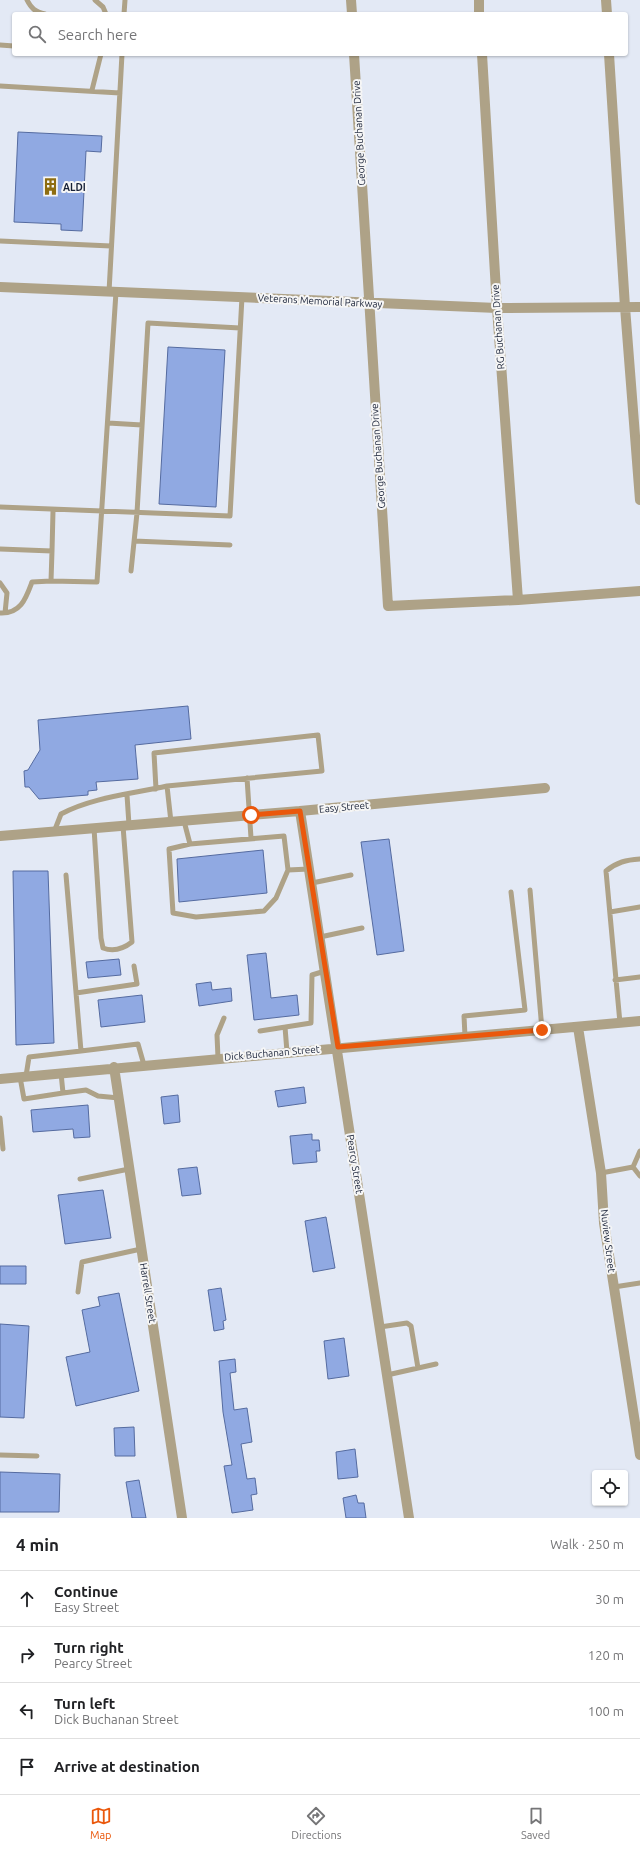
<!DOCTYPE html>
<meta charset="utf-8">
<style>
body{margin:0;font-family:Ubuntu,sans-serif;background:#f6f6f6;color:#202124}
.controls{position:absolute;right:12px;bottom:12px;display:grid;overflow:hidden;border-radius:4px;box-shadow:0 1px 3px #0004}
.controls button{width:36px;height:36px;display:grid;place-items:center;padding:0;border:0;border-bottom:1px solid #e0e0e0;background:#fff;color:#202124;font:20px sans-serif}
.stop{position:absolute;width:12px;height:12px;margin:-9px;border:3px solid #ea580c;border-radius:50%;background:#fff}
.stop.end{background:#ea580c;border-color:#fff;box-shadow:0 1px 4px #0008}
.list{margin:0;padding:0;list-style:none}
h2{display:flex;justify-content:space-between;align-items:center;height:52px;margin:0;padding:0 16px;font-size:17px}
h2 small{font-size:13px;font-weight:400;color:#757577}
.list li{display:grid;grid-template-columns:26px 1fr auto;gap:12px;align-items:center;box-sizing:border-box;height:56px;padding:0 16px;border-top:1px solid #e0e0e0}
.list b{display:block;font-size:15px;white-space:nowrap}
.list p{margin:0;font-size:13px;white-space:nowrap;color:#757577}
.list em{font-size:13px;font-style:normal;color:#757577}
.icon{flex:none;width:22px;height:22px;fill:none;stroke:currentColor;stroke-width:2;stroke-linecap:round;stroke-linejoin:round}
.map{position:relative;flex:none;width:640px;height:1518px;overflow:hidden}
.search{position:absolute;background:#fff;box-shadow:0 1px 3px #0004;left:12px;right:12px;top:12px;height:44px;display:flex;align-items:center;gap:10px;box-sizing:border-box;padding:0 14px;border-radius:4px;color:#757577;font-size:15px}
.sheet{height:276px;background:#fff}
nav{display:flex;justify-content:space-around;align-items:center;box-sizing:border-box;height:56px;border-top:1px solid #e0e0e0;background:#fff;font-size:11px;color:#757577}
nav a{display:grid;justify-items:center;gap:2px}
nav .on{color:#ea580c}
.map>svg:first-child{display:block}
</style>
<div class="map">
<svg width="640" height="1518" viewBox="0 0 640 1518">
<rect width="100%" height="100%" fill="#e3e9f5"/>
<path fill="#90a9e2" stroke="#556ba0" d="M 18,132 L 102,136 L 101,152 L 86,151 L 82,231 L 61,230 L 61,224 L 14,222 Z
M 168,347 L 225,350 L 216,507 L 159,504 Z
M 188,706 L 191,739 L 135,745 L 138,779 L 96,782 L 97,790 L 88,791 L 88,795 L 39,799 L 29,787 L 25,787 L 24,771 L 28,770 L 40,750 L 38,720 Z
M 389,839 L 404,951 L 377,955 L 361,842 Z
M 263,850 L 267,893 L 179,902 L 177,859 Z
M 13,871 L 48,871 L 54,1043 L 16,1045 Z
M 266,953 L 271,998 L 297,995 L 299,1015 L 254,1020 L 247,955 Z
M 119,959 L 121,975 L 88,978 L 86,962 Z
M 211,982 L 212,990 L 231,988 L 232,1001 L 199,1006 L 196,984 Z
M 142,995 L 145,1022 L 101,1027 L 98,1000 Z
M 304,1087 L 306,1103 L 278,1107 L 275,1091 Z
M 178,1095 L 180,1122 L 164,1124 L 161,1097 Z
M 88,1105 L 90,1137 L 74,1138 L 73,1129 L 33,1132 L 31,1110 Z
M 312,1134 L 312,1140 L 319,1140 L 320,1151 L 316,1151 L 317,1162 L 293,1164 L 290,1136 Z
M 197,1167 L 201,1194 L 182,1196 L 178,1169 Z
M 103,1190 L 111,1238 L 65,1244 L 58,1195 Z
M 326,1217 L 335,1268 L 313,1272 L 305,1221 Z
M 0,1266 L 26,1266 L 26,1284 L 0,1284 Z
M 221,1288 L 226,1320 L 223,1321 L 224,1329 L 214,1331 L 208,1290 Z
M 119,1293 L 139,1391 L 76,1406 L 66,1357 L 90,1352 L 82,1310 L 100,1306 L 98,1297 Z
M 0,1324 L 29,1326 L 24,1418 L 0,1417 Z
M 344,1338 L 349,1376 L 328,1379 L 324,1341 Z
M 235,1359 L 236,1372 L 230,1373 L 234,1410 L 247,1408 L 252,1442 L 241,1444 L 247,1479 L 255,1478 L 257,1494 L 251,1495 L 253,1510 L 232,1513 L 224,1466 L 232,1465 L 223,1412 L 219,1361 Z
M 134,1427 L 135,1456 L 115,1456 L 114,1428 Z
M 355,1449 L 358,1477 L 338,1479 L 336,1452 Z
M 0,1472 L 60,1474 L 59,1512 L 0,1512 Z
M 139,1480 L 146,1518 L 132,1518 L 126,1482 Z
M 356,1495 L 358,1503 L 364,1503 L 366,1518 L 346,1518 L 343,1498 Z"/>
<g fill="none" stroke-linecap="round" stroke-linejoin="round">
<path stroke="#aea287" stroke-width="5" d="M 27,0 C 31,8 35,12 45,14
M 95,0 L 103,7 L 106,14
M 124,14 L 125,0
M 0,45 L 14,46
M 0,86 L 120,93
M 92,90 L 101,54
M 0,241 L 111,246
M 109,292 L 122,54
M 108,423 L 142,425
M 0,507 L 230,516 L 242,297
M 134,541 L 230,545
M 0,549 L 52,551 L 53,511
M 131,571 L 137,513 L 148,323 L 240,328
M 51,581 L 97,582 L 116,292
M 0,583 L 7,593 L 5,613
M 0,613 C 21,614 26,598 32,582 L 51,581 L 52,551
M 247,778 L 251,838
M 167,786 L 171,822
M 127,795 L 129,825
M 184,821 L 190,844
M 94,828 L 101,938 L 103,948 C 114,952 123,949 132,942 L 123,826
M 54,832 L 61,814 C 93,797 132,794 167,786 L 322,771 L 318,735 L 154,753 L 156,789
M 288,870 L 276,898 L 264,911 L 196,917 L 173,913 L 169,849 L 190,844 L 284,836 L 288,870 L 309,869
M 312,883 L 351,875
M 530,890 L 542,1030
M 610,912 L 640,907
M 320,937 L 362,928
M 615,980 L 640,977
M 76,993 L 137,984 L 134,966
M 620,1023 L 606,871 C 617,862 626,860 640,859
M 285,1027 L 287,1052
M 260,1031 L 311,1023 L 312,975 L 325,971
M 465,1036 L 464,1016 L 525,1010 L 511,892
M 81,1051 L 138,1044 L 144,1065
M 218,1058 L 217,1035 L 224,1018
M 26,1076 L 29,1057 L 81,1051 L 66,875
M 20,1077 L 24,1099 L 63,1093 L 61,1073
M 63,1093 L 86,1090 L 98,1096 L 119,1098
M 0,1118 L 3,1149
M 633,1167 L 640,1176
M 601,1173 L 633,1167 L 640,1151
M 80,1179 L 129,1169
M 614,1287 L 640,1283
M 78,1292 L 82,1262 L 141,1249
M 380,1327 L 407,1323 L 411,1326 L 418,1368
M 387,1375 L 436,1364
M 0,1455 L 37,1456"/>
<path stroke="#aea287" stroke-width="10" d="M 351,0 L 352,14
M 479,0 L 479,14
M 606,0 L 607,14
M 354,54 L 388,606 L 518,600 L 640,591
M 482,54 L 497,308 L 518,600
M 609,54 L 625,307 L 640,500
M 0,287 L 497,308 L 640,307
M 300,811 L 409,1518
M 0,836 L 300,811 L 545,788
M 578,1027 L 601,1173 L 604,1223 L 640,1455
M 114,1067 L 182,1518
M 0,1079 L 640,1021"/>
</g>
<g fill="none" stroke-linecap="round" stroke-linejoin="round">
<path stroke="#ea580c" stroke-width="5" d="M 251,815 L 300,811 L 338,1047 L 542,1030"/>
</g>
<defs>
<symbol id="building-bare" viewBox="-9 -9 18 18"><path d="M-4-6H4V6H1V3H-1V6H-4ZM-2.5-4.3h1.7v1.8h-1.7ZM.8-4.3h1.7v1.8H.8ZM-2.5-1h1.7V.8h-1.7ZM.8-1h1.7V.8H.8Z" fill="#8e6d11" stroke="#f6f6f6" stroke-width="2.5" paint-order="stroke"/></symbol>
</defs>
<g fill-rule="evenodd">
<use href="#building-bare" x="38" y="174" width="25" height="25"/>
</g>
<g text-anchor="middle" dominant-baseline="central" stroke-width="4" stroke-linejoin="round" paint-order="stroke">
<g font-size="10" fill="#172036" stroke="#f6f6f6">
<text transform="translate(359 133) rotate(-93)">George Buchanan Drive</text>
<text transform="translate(320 301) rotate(3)">Veterans Memorial Parkway</text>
<text transform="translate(498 327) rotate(-94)">RG Buchanan Drive</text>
<text transform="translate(378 456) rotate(-94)">George Buchanan Drive</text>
<text transform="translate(344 807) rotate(-5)">Easy Street</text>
<text transform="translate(272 1053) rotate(-5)">Dick Buchanan Street</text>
<text transform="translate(355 1164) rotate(81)">Pearcy Street</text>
<text transform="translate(608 1241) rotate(83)">Nuview Street</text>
<text transform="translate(148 1293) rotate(81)">Harrell Street</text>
</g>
<g font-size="10" font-weight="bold" fill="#172036" stroke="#f6f6f6" text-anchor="start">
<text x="63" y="187">ALDI</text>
</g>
</g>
</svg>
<div class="controls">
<button><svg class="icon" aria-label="locate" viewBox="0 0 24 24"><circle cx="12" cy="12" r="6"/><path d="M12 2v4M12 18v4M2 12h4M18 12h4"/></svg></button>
</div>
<div class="stop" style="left:251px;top:815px"></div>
<div class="stop end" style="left:542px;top:1030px"></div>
<div class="search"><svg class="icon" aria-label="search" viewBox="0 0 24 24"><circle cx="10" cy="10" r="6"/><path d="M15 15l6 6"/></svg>Search here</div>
</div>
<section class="sheet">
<h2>4 min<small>Walk · 250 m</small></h2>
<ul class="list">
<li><svg class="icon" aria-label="ahead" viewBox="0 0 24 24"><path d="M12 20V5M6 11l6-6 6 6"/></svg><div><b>Continue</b><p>Easy Street</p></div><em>30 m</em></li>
<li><svg class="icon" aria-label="right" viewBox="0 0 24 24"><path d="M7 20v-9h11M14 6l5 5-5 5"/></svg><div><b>Turn right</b><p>Pearcy Street</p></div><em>120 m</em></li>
<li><svg class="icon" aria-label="left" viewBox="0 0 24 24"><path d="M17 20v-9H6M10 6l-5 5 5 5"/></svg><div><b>Turn left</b><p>Dick Buchanan Street</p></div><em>100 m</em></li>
<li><svg class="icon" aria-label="arrive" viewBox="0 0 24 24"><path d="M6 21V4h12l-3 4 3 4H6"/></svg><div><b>Arrive at destination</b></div></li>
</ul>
</section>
<nav>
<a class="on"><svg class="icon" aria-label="map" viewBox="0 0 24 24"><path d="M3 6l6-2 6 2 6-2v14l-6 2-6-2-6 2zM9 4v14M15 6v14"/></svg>Map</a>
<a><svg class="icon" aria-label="directions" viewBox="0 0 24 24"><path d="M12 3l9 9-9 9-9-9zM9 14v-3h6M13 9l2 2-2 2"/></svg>Directions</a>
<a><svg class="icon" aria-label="saved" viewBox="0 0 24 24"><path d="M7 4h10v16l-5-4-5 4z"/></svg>Saved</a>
</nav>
